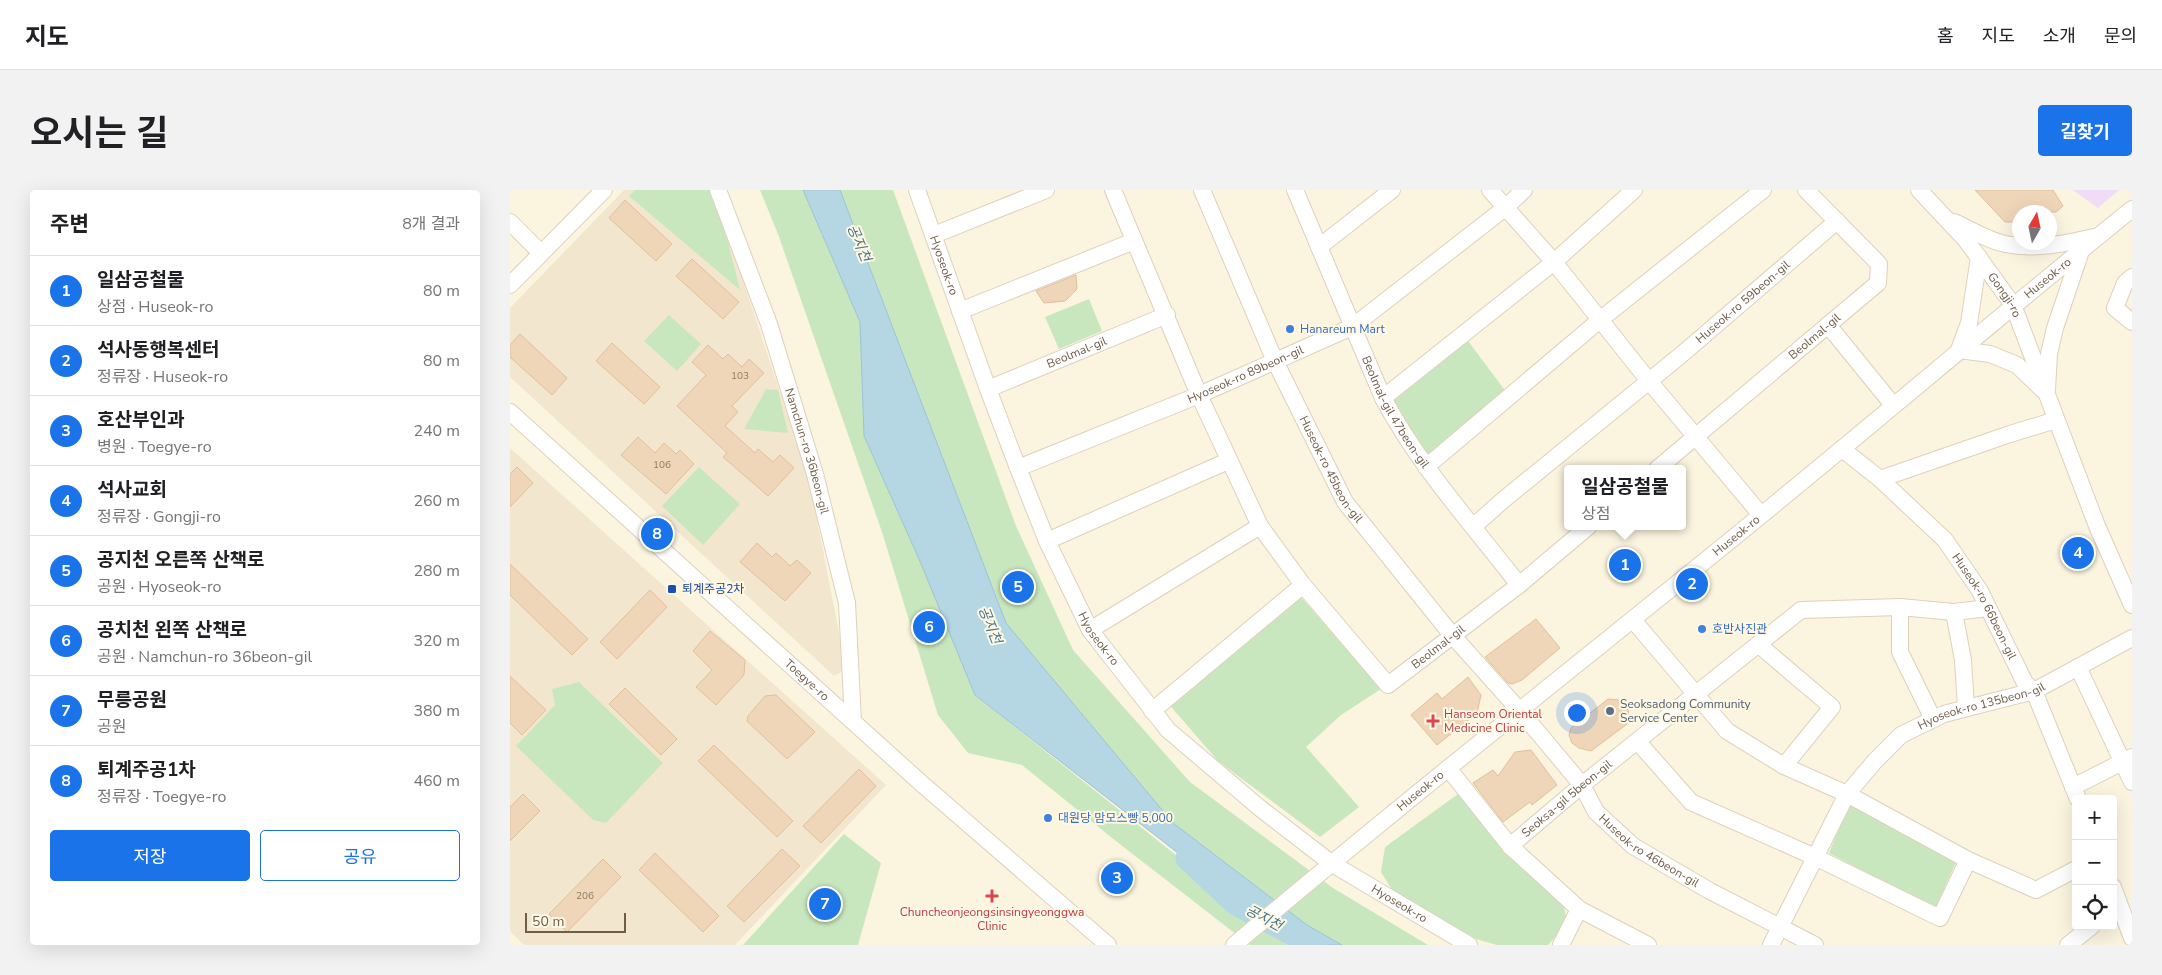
<!DOCTYPE html>
<html lang="ko">
<meta charset="utf-8">
<style>
body{margin:0;font-family:"Nunito Sans","Noto Sans KR",sans-serif;background:#f2f2f2;color:#202124}
.controls{position:absolute;right:15px;bottom:15px;display:grid;overflow:hidden;border-radius:5px;box-shadow:0 5px 20px #0002}
.controls button{width:45px;height:45px;display:grid;place-items:center;padding:0;border:0;border-bottom:1px solid #e0e0e0;background:#fff;color:#202124;font:25px sans-serif}
.compass{position:absolute;left:1502px;top:15px;width:45px;height:45px;border-radius:50%;background:#fff;box-shadow:0 5px 20px #0002;rotate:9deg}
.scale{position:absolute;left:15px;bottom:12px;width:101px;box-sizing:border-box;padding-left:5px;border:2px solid #705c48;border-top:0;font-size:14px;line-height:18px;white-space:nowrap;color:#705c48;-webkit-text-stroke:4px #fef8e5;paint-order:stroke}
.you{position:absolute;left:1066px;top:522px;width:18px;height:18px;margin:-12px;border:4px solid #fff;border-radius:50%;background:#1a73e8;box-shadow:0 0 0 8px #1a73e833}
.badge{display:grid;place-items:center;width:32px;height:32px;border-radius:50%;background:#1a73e8;color:#fff;font-size:16px;font-weight:700}
.pin{position:absolute;translate:-50% -50%;border:2px solid #fff;box-shadow:0 1px 5px #0006}
.popup{position:absolute;left:1054px;top:275px;width:122px;height:65px;box-sizing:border-box;display:grid;place-content:center;border-radius:5px;background:#fff;filter:drop-shadow(0 1px 4px #0005);font-size:16px;white-space:nowrap;color:#757577}
.popup b{font-size:19px;color:#202124}
.popup::after{content:'';position:absolute;left:50%;top:100%;margin-left:-10px;border:10px solid transparent;border-top-color:#fff}
.list{margin:0;padding:0;list-style:none}
h2{display:flex;justify-content:space-between;align-items:center;height:65px;margin:0;padding:0 20px;font-size:21px}
h2 small{font-size:16px;font-weight:400;color:#757577}
.list li{display:grid;grid-template-columns:32px 1fr auto;gap:15px;align-items:center;box-sizing:border-box;height:70px;padding:0 20px;border-top:1px solid #e0e0e0}
.list b{display:block;font-size:19px;white-space:nowrap}
.list p{margin:0;font-size:16px;white-space:nowrap;color:#757577}
.list em{font-size:16px;font-style:normal;color:#757577}
.actions{display:flex;gap:10px;padding:15px 20px}
.actions a{flex:1;padding:11px 0;border:1px solid #1a73e8;border-radius:5px;text-align:center;font-size:18px;color:#1a73e8}
.actions .main{background:#1a73e8;color:#fff}
.icon{flex:none;width:28px;height:28px;fill:none;stroke:currentColor;stroke-width:2;stroke-linecap:round;stroke-linejoin:round}
.map{position:relative;flex:none;width:1622px;height:755px;overflow:hidden;border-radius:5px}
header{display:flex;align-items:center;gap:30px;box-sizing:border-box;height:70px;padding:0 25px;background:#fff;border-bottom:1px solid #e0e0e0}
header strong{font-size:24px}
nav{display:flex;gap:28px;margin-inline-start:auto;font-size:18px}
.intro{display:flex;align-items:center;justify-content:space-between;box-sizing:border-box;height:120px;padding:0 30px}
h1{margin:0;font-size:35px}
.button{padding:12px 22px;border-radius:5px;background:#1a73e8;color:#fff;font-size:18px;font-weight:700}
main{display:flex;gap:30px;padding:0 30px}
aside{flex:1;background:#fff;border-radius:5px;box-shadow:0 5px 20px #0002}
.map>svg:first-child{display:block}
</style>
<header>
<strong>지도</strong>
<nav><a>홈</a><a>지도</a><a>소개</a><a>문의</a></nav>
</header>
<div class="intro"><h1>오시는 길</h1><a class="button">길찾기</a></div>
<main>
<aside>
<h2>주변<small>8개 결과</small></h2>
<ul class="list">
<li><span class="badge">1</span><div><b>일삼공철물</b><p>상점 · Huseok-ro</p></div><em>80 m</em></li>
<li><span class="badge">2</span><div><b>석사동행복센터</b><p>정류장 · Huseok-ro</p></div><em>80 m</em></li>
<li><span class="badge">3</span><div><b>호산부인과</b><p>병원 · Toegye-ro</p></div><em>240 m</em></li>
<li><span class="badge">4</span><div><b>석사교회</b><p>정류장 · Gongji-ro</p></div><em>260 m</em></li>
<li><span class="badge">5</span><div><b>공지천 오른쪽 산책로</b><p>공원 · Hyoseok-ro</p></div><em>280 m</em></li>
<li><span class="badge">6</span><div><b>공치천 왼쪽 산책로</b><p>공원 · Namchun-ro 36beon-gil</p></div><em>320 m</em></li>
<li><span class="badge">7</span><div><b>무릉공원</b><p>공원</p></div><em>380 m</em></li>
<li><span class="badge">8</span><div><b>퇴계주공1차</b><p>정류장 · Toegye-ro</p></div><em>460 m</em></li>
</ul>
<div class="actions"><a class="main">저장</a><a>공유</a></div>
</aside>
<div class="map">
<svg width="1622" height="755" viewBox="0 0 1622 755">
<rect width="100%" height="100%" fill="#fbf4df"/>
<path fill="#f2e7ce" d="M 114,0 L 203,0 L 300,293 L 336,479 L 324,486 L 0,187 L 0,118 Z
M 0,258 L 376,595 L 225,755 L 14,755 L 0,741 Z"/>
<path fill="#f1dcf7" d="M 1563,0 L 1609,0 L 1588,18 Z"/>
<path fill="#c9e7bf" d="M 125,0 L 201,0 L 219,56 L 230,100 L 119,6 Z
M 250,0 L 293,0 L 350,132 L 354,246 L 409,369 L 465,505 L 726,713 L 783,755 L 740,755 L 602,648 L 512,575 L 458,563 L 428,525 L 372,342 L 268,44 Z
M 330,0 L 383,0 L 506,336 L 563,460 L 680,592 L 823,698 L 918,755 L 832,755 L 797,735 L 663,633 L 496,433 Z
M 579,109 L 592,141 L 549,159 L 535,127 Z
M 159,125 L 191,154 L 167,181 L 134,151 Z
M 958,151 L 997,203 L 919,267 L 880,210 Z
M 256,199 L 268,200 L 278,243 L 234,239 Z
M 189,277 L 230,314 L 193,355 L 152,316 Z
M 791,407 L 871,499 L 831,525 L 796,557 L 849,617 L 810,647 L 708,571 L 657,512 Z
M 69,492 L 153,573 L 96,633 L 83,630 L 6,556 L 45,515 L 42,499 Z
M 948,604 L 1004,664 L 1022,688 L 1054,716 L 1057,734 L 1038,755 L 987,755 L 966,749 L 884,703 L 871,682 L 875,657 Z
M 1339,614 L 1446,672 L 1425,719 L 1319,663 Z
M 334,644 L 371,673 L 348,755 L 233,755 Z"/>
<path fill="#b5d6e3" stroke="#9cc3d4" d="M 293,0 L 330,0 L 496,433 L 663,633 L 797,735 L 832,755 L 786,755 L 465,505 L 409,369 L 354,246 L 350,132 Z"/>
<g fill="none" stroke-linecap="round" stroke-linejoin="round">
<path stroke="#b5d6e3" stroke-width="25" d="M 678,668 L 726,713 L 805,755"/>
</g>
<path fill="#efd6b8" stroke="#e1bf99" d="M 1465,0 L 1543,0 L 1553,16 L 1546,22 L 1510,22 L 1510,32 L 1495,32 Z
M 115,10 L 162,54 L 146,71 L 99,28 Z
M 182,69 L 229,112 L 213,129 L 166,86 Z
M 566,85 L 567,99 L 555,111 L 534,113 L 526,101 Z
M 10,144 L 57,188 L 42,205 L 0,167 L 0,155 Z
M 102,153 L 150,197 L 134,214 L 86,171 Z
M 198,155 L 213,169 L 218,164 L 232,177 L 239,169 L 254,183 L 222,216 L 228,222 L 215,236 L 245,263 L 248,259 L 263,272 L 270,265 L 284,278 L 258,306 L 213,267 L 217,263 L 167,216 L 196,185 L 182,172 Z
M 128,247 L 145,263 L 154,253 L 166,264 L 170,260 L 184,274 L 156,304 L 111,265 Z
M 7,277 L 23,293 L 0,317 L 0,284 Z
M 247,353 L 262,367 L 266,363 L 280,376 L 287,370 L 301,383 L 275,411 L 230,372 Z
M 0,374 L 78,449 L 62,465 L 0,405 Z
M 140,400 L 157,417 L 107,469 L 90,452 Z
M 1026,429 L 1050,458 L 1012,490 L 1002,494 L 998,493 L 975,467 Z
M 200,441 L 235,470 L 234,485 L 206,515 L 186,497 L 202,480 L 183,461 Z
M 0,486 L 36,520 L 12,545 L 0,533 Z
M 958,487 L 971,505 L 967,523 L 927,555 L 901,525 L 927,503 L 932,509 Z
M 115,498 L 167,549 L 151,565 L 99,514 Z
M 266,505 L 305,542 L 277,569 L 237,531 L 238,526 L 255,506 Z
M 1098,509 L 1108,510 L 1118,517 L 1119,528 L 1117,534 L 1081,561 L 1069,558 L 1062,553 L 1059,545 L 1061,538 Z
M 204,555 L 283,631 L 267,647 L 188,571 Z
M 1021,560 L 1047,595 L 1022,615 L 1020,612 L 993,632 L 963,593 L 983,580 L 988,586 L 1005,562 Z
M 349,579 L 366,596 L 311,653 L 293,636 Z
M 13,604 L 30,621 L 0,651 L 0,617 Z
M 272,659 L 290,676 L 234,732 L 217,716 Z
M 145,663 L 209,726 L 193,742 L 129,680 Z
M 93,669 L 111,687 L 57,742 L 39,724 Z"/>
<g fill="none" stroke-linecap="round" stroke-linejoin="round">
<defs>
<g id="minor">
<path id="s1" d="M 208,0 L 259,134 L 305,284 L 337,413 L 343,531"/>
<path id="s2" d="M 407,0 L 478,199 L 508,278 L 537,351 L 580,440 L 658,540 L 751,619 L 821,673 L 959,755"/>
<path id="s3" d="M 603,0 L 689,205 L 750,336 L 793,395 L 878,495 L 1009,395 L 1079,336"/>
<path id="s4" d="M 692,0 L 765,171 L 835,312 L 942,445 L 1010,521 L 1072,595 L 1086,622 L 1123,656 L 1200,701 L 1305,755"/>
<path id="s5" d="M 785,0 L 873,208 C 909,276 962,334 1009,395"/>
<path d="M 980,0 L 1044,72 L 1139,191 L 1251,325"/>
<path id="s6" d="M 1409,0 L 1456,50 L 1503,115 L 1587,336 L 1622,415"/>
<path d="M 0,32 L 31,63"/>
<path d="M 1444,32 C 1460,39 1477,50 1495,54 C 1525,60 1554,54 1584,47"/>
<path d="M 424,45 L 536,0"/>
<path d="M 809,57 L 882,0"/>
<path d="M 1469,67 L 1459,133 L 1449,160 L 1480,164 L 1507,175 L 1533,200"/>
<path d="M 1622,87 L 1615,93 L 1605,118 L 1622,132"/>
<path d="M 0,95 L 94,0"/>
<path d="M 450,121 L 624,51"/>
<path d="M 1318,135 L 1383,215"/>
<path id="s7" d="M 478,199 L 657,125"/>
<path d="M 1537,199 L 1539,164 L 1545,138 L 1571,61"/>
<path d="M 873,208 L 1044,72 L 1124,0"/>
<path id="s8" d="M 0,222 L 411,593 L 598,755"/>
<path id="s9" d="M 1332,259 L 1370,289 L 1435,350 L 1470,401 L 1515,493 L 1524,501 L 1568,609"/>
<path d="M 916,277 L 1091,129 L 1253,0"/>
<path id="s10" d="M 508,278 L 689,205 L 842,137 L 995,18 L 1014,0"/>
<path id="s11" d="M 1147,279 L 1368,93 L 1369,74 L 1296,0"/>
<path d="M 1370,289 L 1500,244 L 1546,230"/>
<path id="s12" d="M 964,336 L 992,311 L 1171,165 L 1327,31"/>
<path d="M 537,351 L 718,271"/>
<path d="M 1390,417 L 1390,462 L 1423,529"/>
<path d="M 1444,422 L 1453,470 L 1456,518"/>
<path d="M 1123,430 L 1217,541 L 1274,576 L 1337,604 L 1458,670 L 1526,700 L 1566,679"/>
<path d="M 580,440 L 750,336"/>
<path d="M 1249,455 L 1322,517 L 1274,576"/>
<path d="M 1568,477 L 1622,592"/>
<path d="M 642,521 L 793,395"/>
<path d="M 1128,552 L 1181,612 L 1305,667 L 1430,728 L 1458,670"/>
<path d="M 938,578 L 1000,656 L 1069,719 L 1138,755"/>
<path d="M 1563,597 L 1622,567"/>
<path id="s13" d="M 1000,656 L 1072,595 L 1291,420 L 1390,417 L 1444,422 L 1478,418"/>
<path d="M 1603,697 L 1622,748"/>
<path id="s14" d="M 724,755 C 896,609 1074,470 1249,327 C 1374,225 1497,120 1622,19"/>
<path d="M 1051,755 L 1069,719"/>
<path id="s15" d="M 1261,755 L 1337,604 L 1365,571 L 1391,545 L 1434,524 L 1524,501 L 1622,448"/>
<path d="M 1558,755 L 1582,736"/>
</g>
</defs>
<use href="#minor" stroke="#ded1bc" stroke-width="18"/>
<use href="#minor" stroke="#fff" stroke-width="16"/>
</g>
<g fill="#3f7fe0" stroke="#fef8e5" stroke-width="2">
<circle cx="780" cy="139" r="5"/>
<circle cx="1192" cy="439" r="5"/>
<circle cx="538" cy="628" r="5"/>
</g>
<rect fill="#1a4fb4" stroke="#fef8e5" stroke-width="2" x="157" y="394" width="10" height="10" rx="2.5"/>
<circle fill="#5c6f8a" stroke="#fef8e5" stroke-width="2" cx="1100" cy="521" r="5"/>
<g fill="#e0444e" stroke="#fef8e5" stroke-width="2">
<path d="M920.5 523.5h5v5h5v5h-5v5h-5v-5h-5v-5h5z"/>
<path d="M479.5 698.5h5v5h5v5h-5v5h-5v-5h-5v-5h5z"/>
</g>
<g text-anchor="middle" dominant-baseline="central" stroke-width="4" stroke-linejoin="round" paint-order="stroke">
<g font-size="10" fill="#907a64">
<text x="230" y="186">103</text>
<text x="152" y="275">106</text>
<text x="75" y="706">206</text>
</g>
<g font-size="12" fill="#705c48" stroke="#fef8e5">
<text stroke="none"><textPath href="#s2" startOffset="80">Hyoseok-ro</textPath></text>
<text stroke="none"><textPath href="#s14" startOffset="1052">Huseok-ro</textPath></text>
<text stroke="none"><textPath href="#s6" startOffset="136">Gongji-ro</textPath></text>
<text stroke="none"><textPath href="#s12" startOffset="350">Huseok-ro 59beon-gil</textPath></text>
<text stroke="none"><textPath href="#s11" startOffset="206">Beolmal-gil</textPath></text>
<text stroke="none"><textPath href="#s7" startOffset="96">Beolmal-gil</textPath></text>
<text stroke="none"><textPath href="#s10" startOffset="246">Hyoseok-ro 89beon-gil</textPath></text>
<text stroke="none"><textPath href="#s5" startOffset="244">Beolmal-gil 47beon-gil</textPath></text>
<text stroke="none"><textPath href="#s1" startOffset="276">Namchun-ro 36beon-gil</textPath></text>
<text stroke="none"><textPath href="#s4" startOffset="308">Huseok-ro 45beon-gil</textPath></text>
<text stroke="none"><textPath href="#s14" startOffset="648">Huseok-ro</textPath></text>
<text stroke="none"><textPath href="#s9" startOffset="215">Huseok-ro 66beon-gil</textPath></text>
<text stroke="none"><textPath href="#s2" startOffset="485">Hyoseok-ro</textPath></text>
<text stroke="none"><textPath href="#s3" startOffset="634">Beolmal-gil</textPath></text>
<text stroke="none"><textPath href="#s8" startOffset="400">Toegye-ro</textPath></text>
<text stroke="none"><textPath href="#s15" startOffset="335">Hyoseok-ro 135beon-gil</textPath></text>
<text stroke="none"><textPath href="#s14" startOffset="242">Huseok-ro</textPath></text>
<text stroke="none"><textPath href="#s13" startOffset="74">Seoksa-gil 5beon-gil</textPath></text>
<text stroke="none"><textPath href="#s4" startOffset="809">Huseok-ro 46beon-gil</textPath></text>
<text stroke="none"><textPath href="#s2" startOffset="890">Hyoseok-ro</textPath></text>
</g>
<g font-size="12" fill="#366cbe" stroke="#fef8e5" text-anchor="start">
<text x="790" y="139">Hanareum Mart</text>
<text x="1202" y="439">호반사진관</text>
<text x="548" y="628">대원당 맘모스빵 5,000</text>
</g>
<g font-size="12" fill="#164399" stroke="#fef8e5" text-anchor="start">
<text x="172" y="399">퇴계주공2차</text>
</g>
<g font-size="12" fill="#4e5e75" stroke="#fef8e5" text-anchor="start">
<text x="1110" y="514">Seoksadong Community<tspan x="1110" dy="14">Service Center</tspan></text>
</g>
<g font-size="12" fill="#be3a42" stroke="#fef8e5" text-anchor="start">
<text x="934" y="524">Hanseom Oriental<tspan x="934" dy="14">Medicine Clinic</tspan></text>
<text x="482" y="722" text-anchor="middle">Chuncheonjeongsinsingyeonggwa<tspan x="482" dy="14">Clinic</tspan></text>
</g>
<g font-size="14" font-style="italic" fill="#46758a" stroke="#fef8e5">
<text transform="translate(349 53) rotate(67)">공지천</text>
<text transform="translate(480 435) rotate(68)">공지천</text>
<text transform="translate(754 728) rotate(28)">공지천</text>
</g>
</g>
</svg>
<div class="controls">
<button>+</button>
<button>−</button>
<button><svg class="icon" aria-label="locate" viewBox="0 0 24 24"><circle cx="12" cy="12" r="6"/><path d="M12 2v4M12 18v4M2 12h4M18 12h4"/></svg></button>
</div>
<svg class="compass" viewBox="-18 -18 36 36"><path d="M0-13l5 13h-10z" fill="#e53935"/><path d="M0 13l5-13h-10z" fill="#757577"/></svg>
<div class="scale">50 m</div>
<div class="you"></div>
<div class="pin badge" style="left:1115px;top:375px">1</div>
<div class="popup"><b>일삼공철물</b>상점</div>
<div class="pin badge" style="left:1182px;top:394px">2</div>
<div class="pin badge" style="left:607px;top:688px">3</div>
<div class="pin badge" style="left:1568px;top:363px">4</div>
<div class="pin badge" style="left:508px;top:397px">5</div>
<div class="pin badge" style="left:419px;top:437px">6</div>
<div class="pin badge" style="left:315px;top:714px">7</div>
<div class="pin badge" style="left:147px;top:344px">8</div>
</div>
</main>
